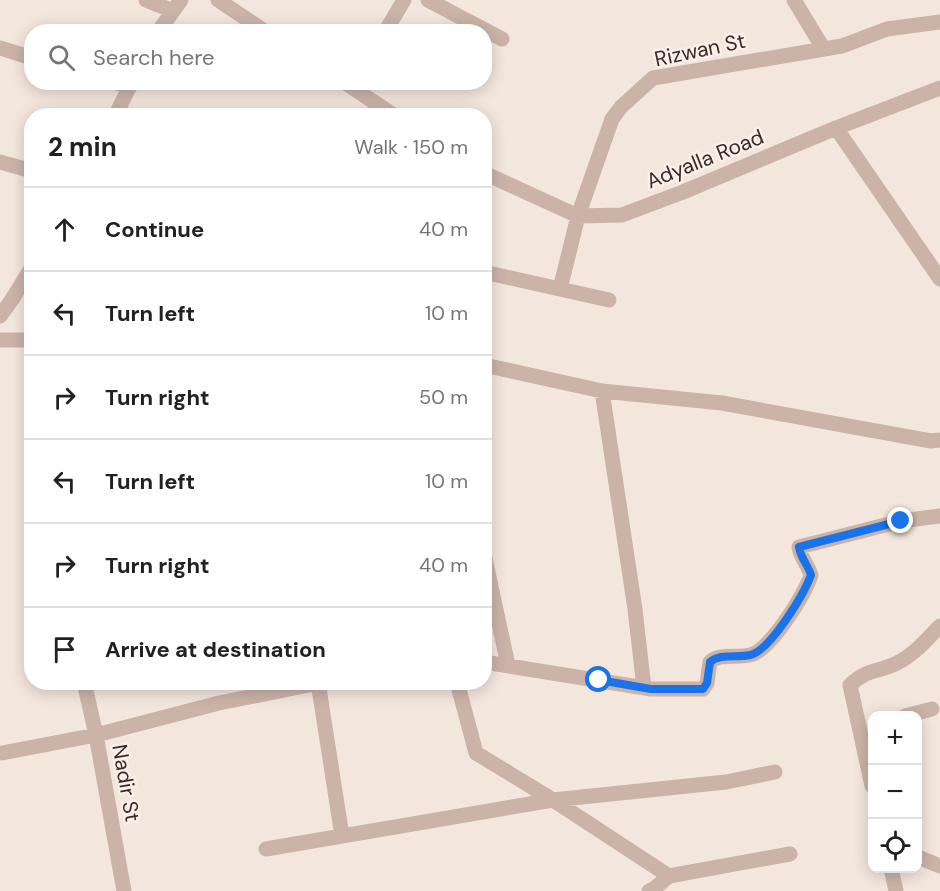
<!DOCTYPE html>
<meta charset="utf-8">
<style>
body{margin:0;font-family:"DM Sans",sans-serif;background:#f6f6f6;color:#202124}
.controls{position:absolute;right:18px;bottom:18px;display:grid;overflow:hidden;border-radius:12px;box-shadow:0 3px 15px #0003}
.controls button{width:54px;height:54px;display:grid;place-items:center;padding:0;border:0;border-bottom:2px solid #e0e0e0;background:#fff;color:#202124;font:30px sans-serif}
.stop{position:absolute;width:18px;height:18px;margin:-14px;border:4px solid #1a73e8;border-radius:50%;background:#fff}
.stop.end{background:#1a73e8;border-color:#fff;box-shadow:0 2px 6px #0008}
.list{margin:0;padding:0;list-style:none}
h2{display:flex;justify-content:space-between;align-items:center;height:78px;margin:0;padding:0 24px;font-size:26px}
h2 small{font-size:20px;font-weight:400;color:#757577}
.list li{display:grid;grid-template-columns:39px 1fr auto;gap:18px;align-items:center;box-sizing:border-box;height:84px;padding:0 24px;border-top:2px solid #e0e0e0}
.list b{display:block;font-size:22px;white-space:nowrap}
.list em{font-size:20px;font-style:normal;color:#757577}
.icon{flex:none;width:33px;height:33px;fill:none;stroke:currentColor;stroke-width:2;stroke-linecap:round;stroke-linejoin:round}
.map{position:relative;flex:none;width:940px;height:891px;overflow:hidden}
.search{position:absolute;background:#fff;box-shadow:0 3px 15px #0003;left:24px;top:24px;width:468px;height:66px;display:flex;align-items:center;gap:15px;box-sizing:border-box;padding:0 21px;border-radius:24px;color:#757577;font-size:22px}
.panel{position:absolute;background:#fff;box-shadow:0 3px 15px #0003;left:24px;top:108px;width:468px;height:582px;border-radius:24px}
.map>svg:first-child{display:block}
</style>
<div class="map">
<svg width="940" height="891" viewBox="0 0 940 891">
<rect width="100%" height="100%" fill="#f3e6dd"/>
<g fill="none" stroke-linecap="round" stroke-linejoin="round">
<path stroke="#ccb3a8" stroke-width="15" d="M 146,0 L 173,11
M 218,0 L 266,32
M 428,0 L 502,39
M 794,0 L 823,48
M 158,32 L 181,0
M 385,32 L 404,0
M 0,48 L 32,58
M 114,82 L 130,87
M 344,82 L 395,116
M 115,116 L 132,82
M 836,128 L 940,279
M 0,162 L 32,171
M 484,173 L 578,216 L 622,215 L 683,192 L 836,128 L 940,88
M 484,272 L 609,300
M 560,289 L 578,216 L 612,119 L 621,107 L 653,78 L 842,46 L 887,29 L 940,22
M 0,316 L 11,301 L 32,267
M 0,340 L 32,340
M 484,365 L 602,391 L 722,403 L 931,441 L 940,440
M 602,391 L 635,609 L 644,688
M 484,554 L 508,665
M 484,662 L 651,689 L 703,689 L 707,683 L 710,662 C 720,653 737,658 750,655 C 770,651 805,594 811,575 C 808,565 800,557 799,547 L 901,521 L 940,516
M 84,682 L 96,735 L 124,891
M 318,682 L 342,836
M 457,682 L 476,753 L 553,800 L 669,876 L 790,854
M 905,716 L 932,709
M 2,753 L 96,735 L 219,703 L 324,682
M 872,786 L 850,685 C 868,668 877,673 897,663 C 914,655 927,639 940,626
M 266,849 L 553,800 L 726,782 L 775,772
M 918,857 L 940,866
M 891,868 L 896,891
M 649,891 L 655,888 L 669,876"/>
</g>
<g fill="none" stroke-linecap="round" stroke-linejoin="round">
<path stroke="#1a73e8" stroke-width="8" d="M 599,680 L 651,689 L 703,689 L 707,683 L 710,662 C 720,653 737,658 750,655 C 770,651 804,594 811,575 C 808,565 800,557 799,547 L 901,521"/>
</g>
<g text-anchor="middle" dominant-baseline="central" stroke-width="5" stroke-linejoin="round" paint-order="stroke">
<g font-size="21" fill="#392b28" stroke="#fbf0e9">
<text transform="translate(700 50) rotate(-12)">Rizwan St</text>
<text transform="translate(705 159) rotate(-22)">Adyalla Road</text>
<text transform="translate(126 783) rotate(80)">Nadir St</text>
</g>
</g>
</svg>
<div class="controls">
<button>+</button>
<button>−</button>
<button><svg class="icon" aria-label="locate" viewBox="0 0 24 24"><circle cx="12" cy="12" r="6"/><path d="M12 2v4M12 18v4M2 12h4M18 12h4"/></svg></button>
</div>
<div class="stop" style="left:599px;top:680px"></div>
<div class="stop end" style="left:901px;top:521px"></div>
<div class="search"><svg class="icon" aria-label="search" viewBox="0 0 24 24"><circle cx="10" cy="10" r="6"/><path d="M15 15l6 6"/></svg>Search here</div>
<section class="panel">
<h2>2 min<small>Walk · 150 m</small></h2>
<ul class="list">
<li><svg class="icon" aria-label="ahead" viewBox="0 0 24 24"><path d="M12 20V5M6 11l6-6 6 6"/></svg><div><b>Continue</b></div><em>40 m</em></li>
<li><svg class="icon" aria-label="left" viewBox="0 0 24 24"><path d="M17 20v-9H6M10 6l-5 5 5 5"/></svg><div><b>Turn left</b></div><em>10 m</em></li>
<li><svg class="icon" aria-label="right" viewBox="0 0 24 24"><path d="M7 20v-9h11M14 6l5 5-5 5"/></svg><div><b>Turn right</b></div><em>50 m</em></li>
<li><svg class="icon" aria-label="left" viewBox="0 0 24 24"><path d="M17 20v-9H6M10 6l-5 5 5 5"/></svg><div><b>Turn left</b></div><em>10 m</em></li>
<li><svg class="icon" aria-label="right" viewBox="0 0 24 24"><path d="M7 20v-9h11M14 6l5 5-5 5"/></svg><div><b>Turn right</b></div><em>40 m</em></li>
<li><svg class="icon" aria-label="arrive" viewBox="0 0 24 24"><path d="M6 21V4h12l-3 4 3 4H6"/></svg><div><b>Arrive at destination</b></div></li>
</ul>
</section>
</div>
